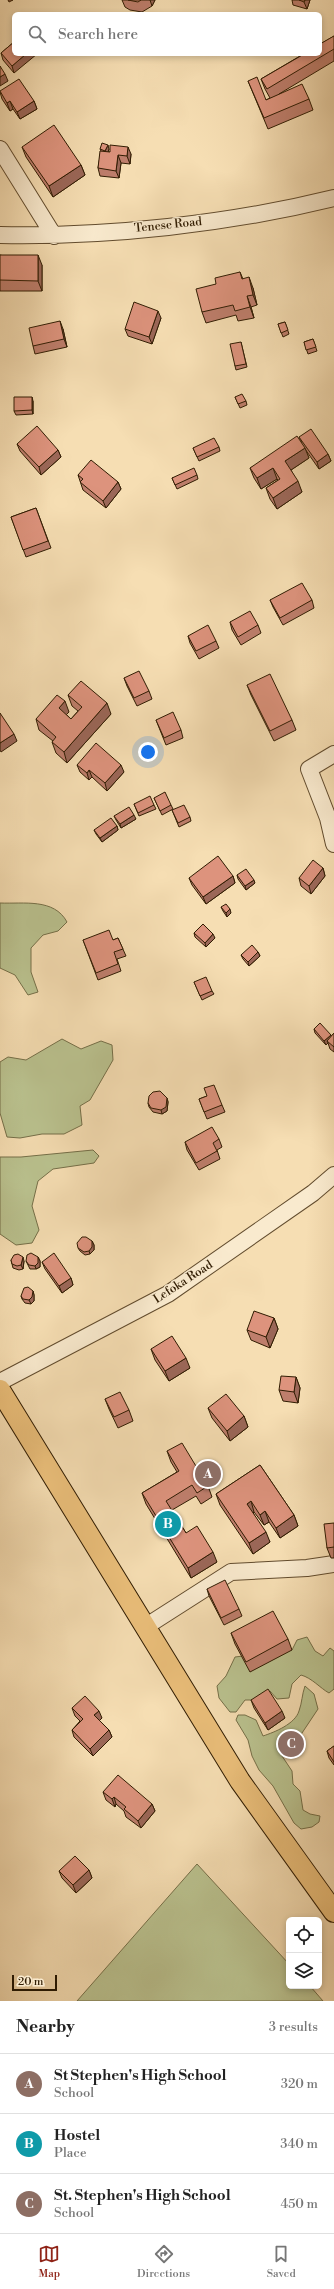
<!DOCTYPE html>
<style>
body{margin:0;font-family:"Libre Bodoni",serif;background:#f2f2f2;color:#222}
.controls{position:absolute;right:12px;bottom:12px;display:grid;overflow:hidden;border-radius:6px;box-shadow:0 2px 6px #0003}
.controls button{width:36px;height:36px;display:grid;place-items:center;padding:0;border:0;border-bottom:1px solid #e0e0e0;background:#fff;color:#222;font:20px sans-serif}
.scale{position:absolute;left:12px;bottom:10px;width:45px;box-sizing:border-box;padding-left:4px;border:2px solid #301c02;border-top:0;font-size:11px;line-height:14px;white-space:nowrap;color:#301c02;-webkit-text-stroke:3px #f9eace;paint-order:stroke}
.you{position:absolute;left:148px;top:752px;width:14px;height:14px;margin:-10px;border:3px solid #fff;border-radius:50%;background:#1a73e8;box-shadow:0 0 0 6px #1a73e833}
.badge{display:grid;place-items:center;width:26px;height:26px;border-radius:50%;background:#8f2418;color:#fff;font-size:13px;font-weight:700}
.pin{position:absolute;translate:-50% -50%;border:2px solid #fff;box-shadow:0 1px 4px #0006}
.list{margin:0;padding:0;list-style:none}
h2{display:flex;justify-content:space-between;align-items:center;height:52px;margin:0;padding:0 16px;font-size:17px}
h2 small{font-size:13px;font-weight:400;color:#767676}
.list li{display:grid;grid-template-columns:26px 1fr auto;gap:12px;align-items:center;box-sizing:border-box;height:60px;padding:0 16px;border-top:1px solid #e0e0e0}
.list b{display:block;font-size:15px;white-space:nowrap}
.list p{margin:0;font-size:13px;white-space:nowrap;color:#767676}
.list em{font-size:13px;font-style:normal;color:#767676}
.icon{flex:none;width:22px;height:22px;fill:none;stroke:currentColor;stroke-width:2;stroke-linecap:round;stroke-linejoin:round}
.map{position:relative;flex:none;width:334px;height:2001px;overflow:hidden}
.search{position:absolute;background:#fff;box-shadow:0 2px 6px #0003;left:12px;right:12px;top:12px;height:44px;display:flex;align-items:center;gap:10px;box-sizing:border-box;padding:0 14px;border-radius:6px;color:#767676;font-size:15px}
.sheet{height:232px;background:#fff}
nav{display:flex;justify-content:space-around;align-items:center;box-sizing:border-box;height:56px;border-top:1px solid #e0e0e0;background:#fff;font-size:11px;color:#767676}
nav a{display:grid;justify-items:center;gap:2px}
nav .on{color:#8f2418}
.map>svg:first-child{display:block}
</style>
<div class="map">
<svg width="334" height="2001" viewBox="0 0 334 2001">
<rect width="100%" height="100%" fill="#f6deb3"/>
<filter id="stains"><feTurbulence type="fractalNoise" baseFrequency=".005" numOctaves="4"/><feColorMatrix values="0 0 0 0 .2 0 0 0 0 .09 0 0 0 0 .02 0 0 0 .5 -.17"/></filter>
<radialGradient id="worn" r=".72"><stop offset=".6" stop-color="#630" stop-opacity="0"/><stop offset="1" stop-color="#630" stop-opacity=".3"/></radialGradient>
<path fill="#bac28f" stroke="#756f48" d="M 0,903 C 24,904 54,898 67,922 L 58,931 L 43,935 L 31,948 L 31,972 L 38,992 L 28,995 L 15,975 L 0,968 Z
M 62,1039 L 81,1049 L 101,1041 L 112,1045 L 113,1060 L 90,1100 L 80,1106 L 82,1125 L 64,1134 L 42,1134 L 20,1138 L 7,1137 L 0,1113 L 0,1062 L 8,1057 L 26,1060 Z
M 93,1150 L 99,1156 L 94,1163 L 53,1169 L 38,1181 L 32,1206 L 39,1230 L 32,1243 L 16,1245 L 0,1234 L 0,1157 L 21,1157 Z
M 307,1637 L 315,1651 L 323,1656 L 330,1648 L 334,1651 L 334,1689 L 329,1693 C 320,1688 312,1678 301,1675 L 292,1684 L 289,1698 L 277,1699 L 270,1691 L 252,1700 L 245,1700 L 236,1712 L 230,1712 L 219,1698 L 217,1686 L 226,1676 L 235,1657 L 292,1650 L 297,1640 Z
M 305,1686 L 314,1694 L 318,1709 L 296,1742 L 283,1750 L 282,1756 L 292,1771 L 293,1784 L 300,1791 L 303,1810 L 310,1814 L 320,1816 L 319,1822 L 312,1827 L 301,1829 L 294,1823 L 273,1786 L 259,1770 L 252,1756 L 248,1740 L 236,1720 L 238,1715 L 245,1715 L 256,1720 L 263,1736 C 275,1732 295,1724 299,1711 C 302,1703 302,1694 305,1686 Z
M 197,1864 L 289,1964 L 289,1986 L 310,1986 L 323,2001 L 77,2001 Z"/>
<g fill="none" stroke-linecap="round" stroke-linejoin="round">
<defs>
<path id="minor" d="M 0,149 L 54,236
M 0,235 C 108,237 229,224 334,198
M 334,754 L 309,769 L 328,818 L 334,844
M 0,1382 L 168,1294 L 313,1193 L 334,1175
M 145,1627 L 231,1572 L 307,1568 L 334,1564"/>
<path id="major" d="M 0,1390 L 240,1781 L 334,1912"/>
</defs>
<use href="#minor" stroke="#624c2e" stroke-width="18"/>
<use href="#major" stroke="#301c02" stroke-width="22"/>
<use href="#minor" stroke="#f9eace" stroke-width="16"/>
<use href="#major" stroke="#ebbf7a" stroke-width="20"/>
</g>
<path fill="#be7e6c" stroke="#301c02" d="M 8,0 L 13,0 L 9,2 Z
M 122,0 L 155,0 L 152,6 L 142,12 L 130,10 L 125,7 Z
M 292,0 L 310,0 L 307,9 L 293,5 Z
M 334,36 L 334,61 L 279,94 L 309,99 L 313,110 L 268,129 L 248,81 L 266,100 L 270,98 L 265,89 L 261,79 Z
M 14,42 L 14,73 L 3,60 L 1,53 Z
M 0,92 L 34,101 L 37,109 L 20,119 L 13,109 L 10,111 L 2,99 Z
M 22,147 L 81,165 L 85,175 L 53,197 L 26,157 Z
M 100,149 L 109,149 L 108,152 L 131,154 L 130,164 L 121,163 L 119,178 L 100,176 L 98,168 L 101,151 Z
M 0,255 L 42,265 L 42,291 L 0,291 Z
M 240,272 L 243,279 L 253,288 L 257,305 L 251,307 L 254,318 L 238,321 L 236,315 L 206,323 L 202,312 L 216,284 Z
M 161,318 L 152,344 L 128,336 L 125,329 Z
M 285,322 L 289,334 L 283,337 L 278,324 Z
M 63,329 L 67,347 L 35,354 L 33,346 Z
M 313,339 L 317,351 L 308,354 L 304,342 Z
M 241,342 L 247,367 L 236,370 L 235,366 Z
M 235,397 L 246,401 L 247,405 L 240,408 Z
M 33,401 L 33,414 L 16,415 L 14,411 Z
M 299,437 L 328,454 L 331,461 L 319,469 L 305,449 L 309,458 L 291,470 L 302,492 L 277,509 L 270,499 L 266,488 L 278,480 L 277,479 L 261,489 L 254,478 L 250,468 L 302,443 Z
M 17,444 L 58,450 L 61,457 L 41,475 L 20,451 Z
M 219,447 L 220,451 L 199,461 L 193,448 Z
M 78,475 L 118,482 L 121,489 L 106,508 L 83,490 Z
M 197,475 L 198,479 L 177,489 L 172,478 Z
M 36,508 L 51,548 L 26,557 L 11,517 Z
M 270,600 L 312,600 L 314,608 L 283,625 L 273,607 Z
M 230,622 L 258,625 L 261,633 L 241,645 L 232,630 Z
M 188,636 L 216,641 L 219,648 L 199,659 L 190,643 Z
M 124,678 L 149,691 L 152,699 L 137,706 L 127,686 Z
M 247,685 L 292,720 L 296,730 L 274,741 L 251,695 Z
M 68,695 L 111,714 L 67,763 L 56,753 L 52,742 L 53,741 L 39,730 L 36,719 L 69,712 L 66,714 L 71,719 L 78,711 L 72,706 Z
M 156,720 L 181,730 L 183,738 L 166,745 Z
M 77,765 L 124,772 L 107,791 L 92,777 L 89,780 L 80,772 Z
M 154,798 L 171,805 L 173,809 L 162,815 Z
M 134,804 L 154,805 L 156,809 L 139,816 Z
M 172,810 L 190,817 L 191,821 L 179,827 Z
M 114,816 L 136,819 L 121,828 L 116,820 Z
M 117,826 L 118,830 L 102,842 L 96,834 L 94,830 Z
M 323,868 L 325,876 L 311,894 L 301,886 L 299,878 Z
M 237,875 L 255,883 L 246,890 L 238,879 Z
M 233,876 L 235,883 L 206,904 L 192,885 L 189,878 Z
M 221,907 L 231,913 L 227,917 L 223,911 Z
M 194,933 L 215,938 L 206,947 L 195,937 Z
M 118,938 L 126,956 L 117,959 L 121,971 L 98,980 L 83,940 L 113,940 Z
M 258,952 L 260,956 L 249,966 L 243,959 L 241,955 Z
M 194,982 L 212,991 L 214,994 L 202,1000 Z
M 314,1029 L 331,1036 L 334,1033 L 334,1052 L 330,1049 L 328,1043 L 326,1045 L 315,1033 Z
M 207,1096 L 222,1105 L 225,1112 L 207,1119 L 199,1099 Z
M 167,1098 L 168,1102 L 167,1111 L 162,1114 L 153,1112 L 149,1107 L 148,1103 Z
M 219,1139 L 222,1147 L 217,1150 L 220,1159 L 199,1170 L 187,1150 L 185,1142 Z
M 92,1241 L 94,1245 L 94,1250 L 90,1254 L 85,1255 L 80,1251 L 78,1248 Z
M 38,1257 L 40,1261 L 40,1267 L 36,1269 L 30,1269 L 26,1261 Z
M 11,1260 L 24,1261 L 23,1269 L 19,1270 L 13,1268 Z
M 42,1262 L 71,1278 L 73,1285 L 62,1293 L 45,1269 Z
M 33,1291 L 34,1295 L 34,1301 L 31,1304 L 25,1303 L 22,1299 L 21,1296 Z
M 274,1318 L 278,1329 L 270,1348 L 251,1340 L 247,1330 Z
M 151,1349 L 190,1368 L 169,1381 L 155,1360 Z
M 296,1377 L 300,1388 L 298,1403 L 283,1401 L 279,1390 Z
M 105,1399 L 129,1410 L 133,1421 L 118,1428 L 109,1409 Z
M 208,1408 L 244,1416 L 248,1427 L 230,1441 L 212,1418 Z
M 167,1451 L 208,1486 L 212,1497 L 201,1504 L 196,1496 L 172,1510 L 186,1533 L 217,1562 L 191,1578 L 146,1504 L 142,1493 L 177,1472 L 171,1462 Z
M 260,1465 L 294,1515 L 298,1526 L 280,1538 L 269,1522 L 264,1525 L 254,1512 L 253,1513 L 270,1542 L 253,1554 L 220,1505 L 216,1494 Z
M 334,1523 L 334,1558 L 331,1558 L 327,1548 Z
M 207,1589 L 239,1609 L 242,1616 L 224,1625 L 209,1596 Z
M 231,1633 L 288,1639 L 292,1650 L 250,1672 L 235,1644 Z
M 251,1700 L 285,1718 L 268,1730 L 254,1708 Z
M 72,1708 L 102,1718 L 99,1720 L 109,1730 L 112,1737 L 93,1756 L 74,1737 L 72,1730 L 80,1721 L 75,1716 Z
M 334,1746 L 334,1765 L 329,1758 L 327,1751 Z
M 103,1792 L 152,1804 L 155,1811 L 141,1828 L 126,1817 L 124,1811 L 116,1804 L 115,1807 L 106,1800 Z
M 89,1870 L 92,1878 L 76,1893 L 62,1878 L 59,1871 Z"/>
<path fill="#9b6758" stroke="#301c02" d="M 150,0 L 155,0 L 152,6 Z
M 305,0 L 310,0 L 307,9 L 304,2 Z
M 26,54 L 37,54 L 14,73 L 12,66 Z
M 5,74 L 8,81 L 0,86 L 0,77 Z
M 10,101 L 13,109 L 10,111 L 7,103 Z
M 34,101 L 37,109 L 20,119 L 17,112 Z
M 108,145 L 109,149 L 107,155 L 105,151 Z
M 128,147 L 131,154 L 130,164 L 127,156 Z
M 118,155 L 121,163 L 119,178 L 116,171 Z
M 81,165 L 85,175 L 53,197 L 49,186 Z
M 38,255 L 42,265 L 42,291 L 38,281 Z
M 249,277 L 253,288 L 257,305 L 253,295 Z
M 247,296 L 251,307 L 254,318 L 250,307 Z
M 158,311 L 161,318 L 152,344 L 149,337 Z
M 60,321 L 63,329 L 67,347 L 64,339 Z
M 32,397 L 33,401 L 33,414 L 32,410 Z
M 305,448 L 309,458 L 288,472 L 285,461 Z
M 58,450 L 61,457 L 41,475 L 39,467 Z
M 328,454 L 331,461 L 319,469 L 317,462 Z
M 273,468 L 277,479 L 261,489 L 257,478 Z
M 298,481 L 302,492 L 277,509 L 273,498 Z
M 118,482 L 121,489 L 106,508 L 103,501 Z
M 65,701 L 69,712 L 63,718 L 59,708 Z
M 107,703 L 111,714 L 67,763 L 64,752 Z
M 14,734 L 17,741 L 1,752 L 0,750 L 0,743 Z
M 121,765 L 124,772 L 107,791 L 105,783 Z
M 89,770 L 92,777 L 89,780 L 87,773 Z
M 134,815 L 136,819 L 121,828 L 120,824 Z
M 117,826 L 118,830 L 102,842 L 100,838 Z
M 323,868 L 325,876 L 311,894 L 309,886 Z
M 233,876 L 235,883 L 206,904 L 203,897 Z
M 254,880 L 255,883 L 246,890 L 245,886 Z
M 230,909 L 231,913 L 227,917 L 226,913 Z
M 213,934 L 215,938 L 206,947 L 205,943 Z
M 258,952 L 260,956 L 249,966 L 248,962 Z
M 331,1035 L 332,1039 L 327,1041 L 328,1043 L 326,1045 L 324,1041 Z
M 167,1098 L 168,1102 L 167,1111 L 162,1114 L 161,1110 Z
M 92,1241 L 94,1245 L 94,1250 L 90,1254 L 89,1251 Z
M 23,1257 L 24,1261 L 23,1269 L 21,1265 Z
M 38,1257 L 40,1261 L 40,1267 L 36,1269 L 35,1266 Z
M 71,1278 L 73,1285 L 62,1293 L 59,1286 Z
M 33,1291 L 34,1295 L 34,1301 L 31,1304 L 29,1300 Z
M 274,1318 L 278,1329 L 270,1348 L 266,1337 Z
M 186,1358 L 190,1368 L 169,1381 L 165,1371 Z
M 296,1377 L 300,1388 L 298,1403 L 294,1392 Z
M 244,1416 L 248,1427 L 230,1441 L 227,1431 Z
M 251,1501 L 254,1512 L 251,1514 L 247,1504 Z
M 265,1511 L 269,1522 L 264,1525 L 260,1515 Z
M 294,1515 L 298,1526 L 280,1538 L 276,1528 Z
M 266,1532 L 270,1542 L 253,1554 L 249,1543 Z
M 213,1552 L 217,1562 L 191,1578 L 188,1568 Z
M 99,1711 L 102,1718 L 97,1723 L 94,1715 Z
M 282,1711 L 285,1718 L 268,1730 L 265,1723 Z
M 109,1730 L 112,1737 L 93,1756 L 90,1749 Z
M 114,1797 L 116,1804 L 115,1807 L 112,1799 Z
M 152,1804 L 155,1811 L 141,1828 L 138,1821 Z
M 89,1870 L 92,1878 L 76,1893 L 73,1885 Z"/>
<path fill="#dd937d" stroke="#301c02" d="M 128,0 L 141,0 L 138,2 Z
M 299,0 L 305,0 L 304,2 Z
M 334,36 L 334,49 L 267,89 L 261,79 L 304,54 L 320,54 L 320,44 Z
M 14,42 L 14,54 L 26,54 L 12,66 L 1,53 Z
M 0,66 L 5,74 L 0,77 Z
M 257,77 L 266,100 L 302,84 L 309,99 L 264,118 L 248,81 Z
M 19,79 L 34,101 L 17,112 L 10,101 L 7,103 L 0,91 Z
M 54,125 L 81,165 L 49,186 L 22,147 Z
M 102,143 L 108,145 L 105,151 L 100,149 Z
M 110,145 L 128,147 L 127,156 L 118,155 L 116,171 L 98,168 L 100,151 L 110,152 Z
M 0,255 L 38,255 L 38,281 L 0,280 Z
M 240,272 L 242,279 L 249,277 L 253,295 L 247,296 L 250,307 L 235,311 L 233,305 L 202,312 L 196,289 L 216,284 L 215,278 Z
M 134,302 L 158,311 L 149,337 L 125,329 Z
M 60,321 L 64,339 L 33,346 L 29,328 Z
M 285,322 L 288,330 L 281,333 L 278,324 Z
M 313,339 L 316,347 L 306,350 L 304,342 Z
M 241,342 L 246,364 L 235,366 L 230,344 Z
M 242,394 L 246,401 L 238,404 L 235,397 Z
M 14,397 L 32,397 L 32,410 L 14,411 Z
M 37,426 L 58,450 L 39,467 L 17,444 Z
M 311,429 L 328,454 L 317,462 L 299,437 Z
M 297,436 L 305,448 L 285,461 L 298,481 L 273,498 L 266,488 L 280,479 L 273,468 L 257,478 L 250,468 Z
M 214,438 L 219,447 L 197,457 L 193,448 Z
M 91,460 L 118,482 L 103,501 L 80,482 L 83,479 L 78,475 Z
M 194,468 L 197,475 L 175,485 L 172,478 Z
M 36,508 L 48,541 L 23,550 L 11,517 Z
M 302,583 L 312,600 L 280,618 L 270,600 Z
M 250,611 L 258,625 L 238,637 L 230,622 Z
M 208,625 L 216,641 L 196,651 L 188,636 Z
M 139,671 L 149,691 L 134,698 L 124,678 Z
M 270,674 L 292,720 L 270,731 L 247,685 Z
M 81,681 L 107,703 L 64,752 L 52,742 L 56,737 L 36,719 L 57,695 L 65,701 L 59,708 L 71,719 L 82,707 L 68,695 Z
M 173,712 L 181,730 L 164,738 L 156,720 Z
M 0,713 L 14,734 L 0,743 Z
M 96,743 L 121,765 L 105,783 L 89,770 L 87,773 L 77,765 Z
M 165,792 L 171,805 L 160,811 L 154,798 Z
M 150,796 L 154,805 L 138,813 L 134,804 Z
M 184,805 L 190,817 L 178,823 L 172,810 Z
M 129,807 L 134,815 L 120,824 L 114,816 Z
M 111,818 L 117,826 L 100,838 L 94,830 Z
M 218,856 L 233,876 L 203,897 L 189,878 Z
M 313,860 L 323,868 L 309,886 L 299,878 Z
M 246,869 L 254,880 L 245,886 L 237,875 Z
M 226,904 L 230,909 L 226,913 L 221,907 Z
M 203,924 L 213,934 L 205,943 L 194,933 Z
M 109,930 L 113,940 L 118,938 L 123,949 L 114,952 L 118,964 L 96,973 L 83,940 Z
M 252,945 L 258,952 L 248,962 L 241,955 Z
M 206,977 L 212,991 L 200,996 L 194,982 Z
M 320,1023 L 331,1035 L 324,1041 L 314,1029 Z
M 334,1033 L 334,1047 L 327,1041 Z
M 214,1085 L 222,1105 L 204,1112 L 199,1099 L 207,1096 L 204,1088 Z
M 160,1091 L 167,1098 L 166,1107 L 161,1110 L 151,1108 L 148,1103 L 149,1096 L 153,1092 Z
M 212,1127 L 219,1139 L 213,1143 L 217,1151 L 196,1163 L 185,1142 Z
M 82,1237 L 86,1237 L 92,1241 L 92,1247 L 89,1251 L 84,1252 L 78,1248 L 77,1243 Z
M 31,1253 L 38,1257 L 38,1263 L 35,1266 L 29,1265 L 26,1261 L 27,1255 Z
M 54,1253 L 71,1278 L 59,1286 L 42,1262 Z
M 18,1254 L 23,1257 L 21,1265 L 17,1266 L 12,1264 L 11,1260 L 14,1255 Z
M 28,1287 L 33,1291 L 32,1297 L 29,1300 L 23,1299 L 21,1296 L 24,1288 Z
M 254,1311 L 274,1318 L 266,1337 L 247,1330 Z
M 172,1336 L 186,1358 L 165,1371 L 151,1349 Z
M 281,1376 L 296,1377 L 294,1392 L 279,1390 Z
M 120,1392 L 129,1410 L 114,1417 L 105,1399 Z
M 226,1394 L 244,1416 L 227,1431 L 208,1408 Z
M 182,1443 L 208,1486 L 197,1493 L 192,1485 L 166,1501 L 186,1533 L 197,1526 L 213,1552 L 188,1568 L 142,1493 L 179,1471 L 167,1451 Z
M 260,1465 L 294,1515 L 276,1528 L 265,1511 L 260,1515 L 251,1501 L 247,1504 L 266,1532 L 249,1543 L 216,1494 Z
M 334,1523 L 334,1547 L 327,1548 L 324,1524 Z
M 225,1580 L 239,1609 L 221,1618 L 207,1589 Z
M 273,1611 L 288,1639 L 246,1662 L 231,1633 Z
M 268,1689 L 282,1711 L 265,1723 L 251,1700 Z
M 85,1696 L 99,1711 L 94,1715 L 109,1730 L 90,1749 L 72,1730 L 83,1719 L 72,1708 Z
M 334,1746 L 334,1762 L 327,1751 Z
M 118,1775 L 152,1804 L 138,1821 L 124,1809 L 126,1807 L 114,1797 L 112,1799 L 103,1792 Z
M 75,1856 L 89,1870 L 73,1885 L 59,1871 Z"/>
<g text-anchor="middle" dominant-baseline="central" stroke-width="3" stroke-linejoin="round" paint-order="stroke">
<g font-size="12" fill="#301c02" stroke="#f9eace">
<text transform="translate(168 225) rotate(-6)">Tenese Road</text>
<text transform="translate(183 1282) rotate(-33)">Lefoka Road</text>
</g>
</g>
<rect width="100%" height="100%" filter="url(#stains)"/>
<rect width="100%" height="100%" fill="url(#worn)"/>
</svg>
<div class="controls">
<button><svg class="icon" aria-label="locate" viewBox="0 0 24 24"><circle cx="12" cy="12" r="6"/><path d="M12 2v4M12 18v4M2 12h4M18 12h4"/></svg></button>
<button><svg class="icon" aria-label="layers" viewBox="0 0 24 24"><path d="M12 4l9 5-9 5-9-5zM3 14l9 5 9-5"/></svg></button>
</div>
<div class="scale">20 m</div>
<div class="you"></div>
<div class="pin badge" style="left:208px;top:1474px;background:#8d6e63">A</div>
<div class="pin badge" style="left:168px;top:1524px;background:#0f9aa8">B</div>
<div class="pin badge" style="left:291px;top:1744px;background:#8d6e63">C</div>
<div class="search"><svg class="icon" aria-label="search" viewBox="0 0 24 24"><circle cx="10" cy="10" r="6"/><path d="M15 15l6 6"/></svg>Search here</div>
</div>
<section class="sheet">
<h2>Nearby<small>3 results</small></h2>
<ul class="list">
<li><span class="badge" style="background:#8d6e63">A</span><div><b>St Stephen's High School</b><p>School</p></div><em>320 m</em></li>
<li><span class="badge" style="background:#0f9aa8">B</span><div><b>Hostel</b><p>Place</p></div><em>340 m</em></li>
<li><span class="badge" style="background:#8d6e63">C</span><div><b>St. Stephen's High School</b><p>School</p></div><em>450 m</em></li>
</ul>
</section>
<nav>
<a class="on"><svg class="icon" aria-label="map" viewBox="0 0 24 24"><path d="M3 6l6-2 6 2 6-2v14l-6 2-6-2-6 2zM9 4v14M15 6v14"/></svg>Map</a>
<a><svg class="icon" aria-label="directions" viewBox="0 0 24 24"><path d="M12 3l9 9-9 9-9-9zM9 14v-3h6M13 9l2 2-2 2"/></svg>Directions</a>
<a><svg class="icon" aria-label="saved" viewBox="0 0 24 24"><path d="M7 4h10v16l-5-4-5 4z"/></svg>Saved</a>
</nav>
